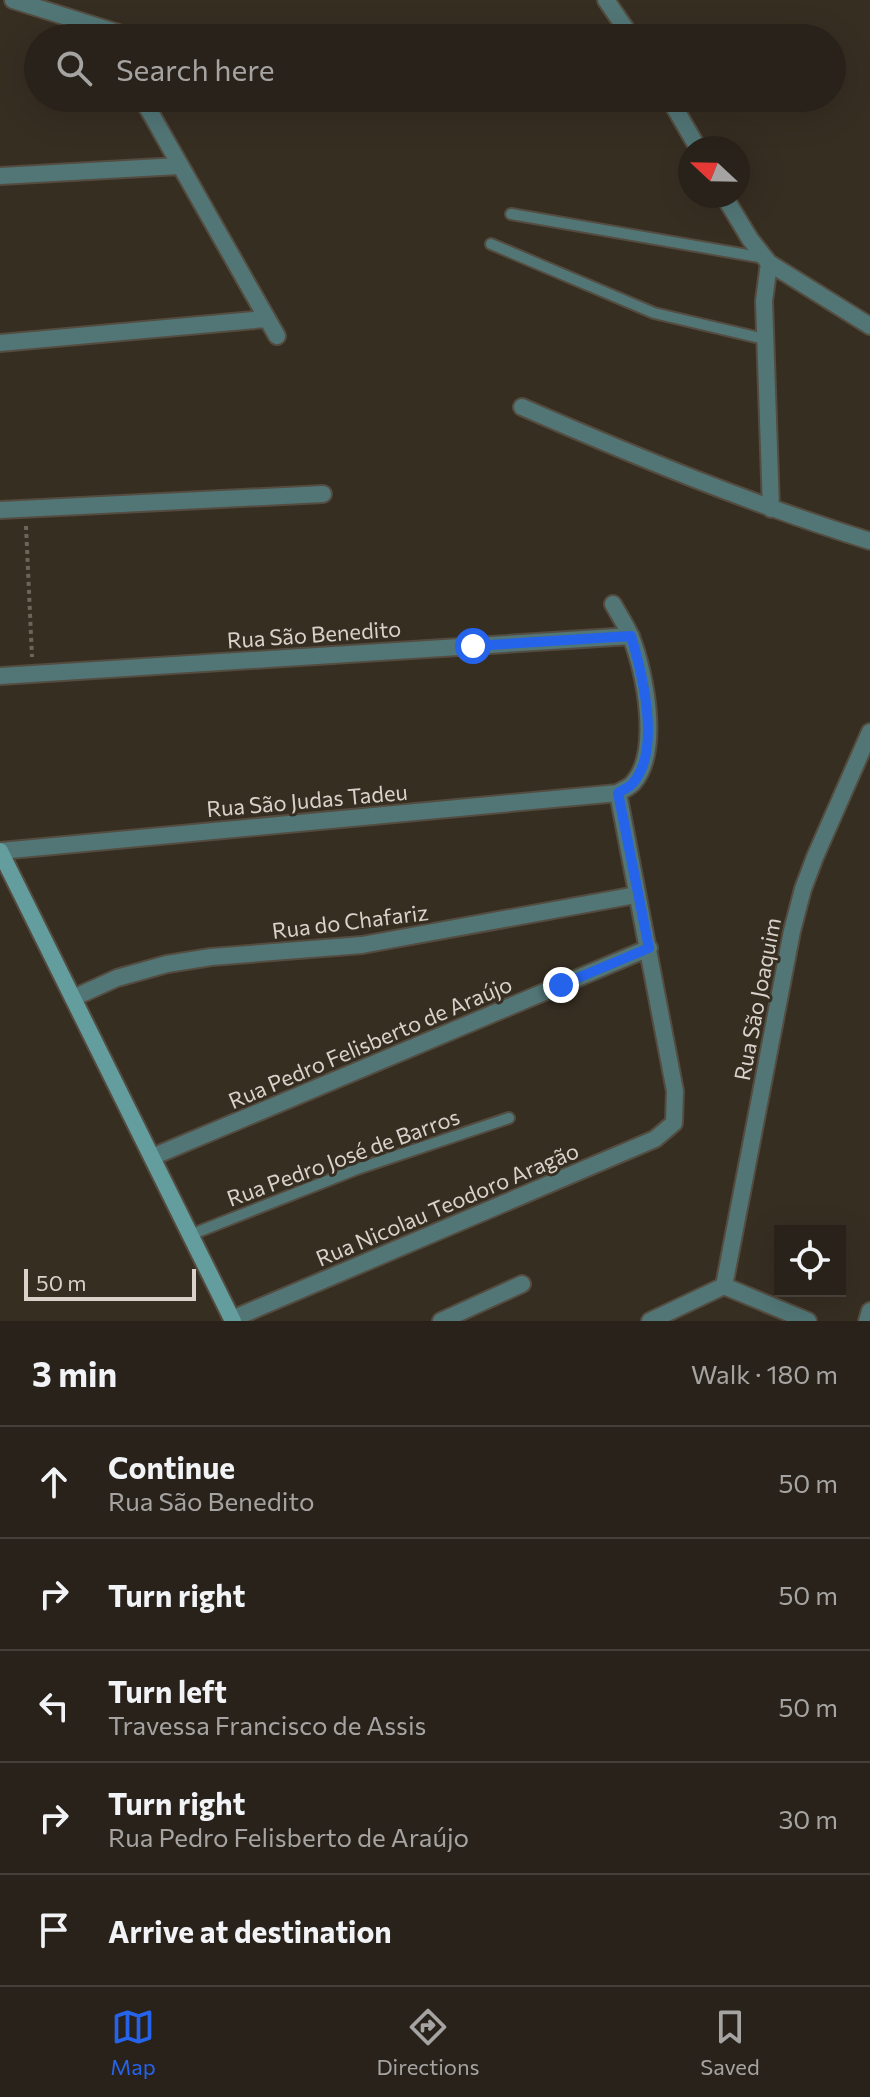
<!DOCTYPE html>
<meta charset="utf-8">
<style>
body{margin:0;font-family:Commissioner,sans-serif;background:#352f27;color:#f1f3f6}
.controls{position:absolute;right:24px;bottom:24px;display:grid;overflow:hidden;border-radius:0px;box-shadow:0 8px 32px #0002}
.controls button{width:72px;height:72px;display:grid;place-items:center;padding:0;border:0;border-bottom:2px solid #453f39;background:#29221a;color:#f1f3f6;font:40px sans-serif}
.compass{position:absolute;left:678px;top:136px;width:72px;height:72px;border-radius:50%;background:#29221a;box-shadow:0 8px 32px #0002;rotate:292deg}
.scale{position:absolute;left:24px;bottom:20px;width:172px;box-sizing:border-box;padding-left:8px;border:4px solid #d8d2cb;border-top:0;font-size:22px;line-height:28px;white-space:nowrap;color:#d8d2cb;-webkit-text-stroke:6px #372e22;paint-order:stroke}
.stop{position:absolute;width:24px;height:24px;margin:-18px;border:6px solid #2563eb;border-radius:50%;background:#fff}
.stop.end{background:#2563eb;border-color:#fff;box-shadow:0 2px 8px #0008}
.list{margin:0;padding:0;list-style:none}
h2{display:flex;justify-content:space-between;align-items:center;height:104px;margin:0;padding:0 32px;font-size:34px}
h2 small{font-size:26px;font-weight:400;color:#a5a4a2}
.list li{display:grid;grid-template-columns:52px 1fr auto;gap:24px;align-items:center;box-sizing:border-box;height:112px;padding:0 32px;border-top:2px solid #453f39}
.list b{display:block;font-size:30px;white-space:nowrap}
.list p{margin:0;font-size:26px;white-space:nowrap;color:#a5a4a2}
.list em{font-size:26px;font-style:normal;color:#a5a4a2}
.icon{flex:none;width:44px;height:44px;fill:none;stroke:currentColor;stroke-width:2;stroke-linecap:round;stroke-linejoin:round}
.map{position:relative;flex:none;width:870px;height:1321px;overflow:hidden}
.search{position:absolute;background:#29221a;box-shadow:0 8px 32px #0002;left:24px;right:24px;top:24px;height:88px;display:flex;align-items:center;gap:20px;box-sizing:border-box;padding:0 28px;border-radius:44px;color:#a5a4a2;font-size:30px}
.sheet{height:664px;background:#29221a}
nav{display:flex;justify-content:space-around;align-items:center;box-sizing:border-box;height:112px;border-top:2px solid #453f39;background:#29221a;font-size:22px;color:#a5a4a2}
nav a{display:grid;justify-items:center;gap:4px}
nav .on{color:#2563eb}
.map>svg:first-child{display:block}
</style>
<div class="map">
<svg width="870" height="1321" viewBox="0 0 870 1321">
<rect width="100%" height="100%" fill="#372e22"/>
<g fill="none" stroke-linecap="round" stroke-linejoin="round">
<defs>
<path id="lane" d="M 511,214 L 765,258
M 491,244 L 654,313 L 764,339
M 190,1235 L 357,1169 L 509,1118"/>
<path id="street" d="M 13,0 L 131,37
M 606,0 L 632,38
M 142,98 L 277,336
M 669,98 L 698,148
M 0,176 L 179,166
M 724,196 L 750,239 L 769,263 L 764,301 L 771,509
M 769,263 L 870,326
M 0,343 L 266,319
M 522,407 C 637,457 751,504 870,541
M 0,510 L 323,494
M 0,676 L 631,636
M 0,851 L 618,793 C 622,790 630,787 633,783 C 661,752 645,672 631,637 C 626,625 619,615 613,604
M 73,998 L 117,978 L 167,964 L 211,957 L 362,945 L 636,895
M 152,1157 L 649,948
M 724,1286 L 792,931 L 803,889 L 815,857 L 870,732
M 724,1286 L 808,1321
M 232,1319 L 655,1139 L 674,1123 L 675,1091 L 618,793
M 441,1321 L 522,1284
M 650,1321 L 724,1286
M 867,1321 L 870,1311"/>
<path id="secondary" d="M 0,851 L 233,1321"/>
</defs>
<use href="#lane" stroke="#544c40" stroke-width="14"/>
<use href="#street" stroke="#544c40" stroke-width="20"/>
<use href="#secondary" stroke="#544c40" stroke-width="20"/>
<path stroke="#6d655a" stroke-width="4" stroke-dasharray="4 4" stroke-linecap="butt" d="M 26,526 L 32,657"/>
<use href="#lane" stroke="#527676" stroke-width="10"/>
<use href="#street" stroke="#527676" stroke-width="16"/>
<use href="#secondary" stroke="#639d9e" stroke-width="16"/>
</g>
<g fill="none" stroke-linecap="round" stroke-linejoin="round">
<path stroke="#2563eb" stroke-width="10" d="M 473,646 L 631,636 C 642,673 662,749 633,783 C 630,787 622,790 618,793 L 649,948 L 561,985"/>
</g>
<g text-anchor="middle" dominant-baseline="central" stroke-width="6" stroke-linejoin="round" paint-order="stroke">
<g font-size="22" fill="#d8d2cb" stroke="#372e22">
<text transform="translate(314 634) rotate(-4)">Rua São Benedito</text>
<text transform="translate(307 800) rotate(-5)">Rua São Judas Tadeu</text>
<text transform="translate(350 921) rotate(-7)">Rua do Chafariz</text>
<text transform="translate(757 999) rotate(-79)">Rua São Joaquim</text>
<text transform="translate(370 1042) rotate(-23)">Rua Pedro Felisberto de Araújo</text>
<text transform="translate(343 1157) rotate(-20)">Rua Pedro José de Barros</text>
<text transform="translate(447 1204) rotate(-23)">Rua Nicolau Teodoro Aragão</text>
</g>
</g>
</svg>
<div class="controls">
<button><svg class="icon" aria-label="locate" viewBox="0 0 24 24"><circle cx="12" cy="12" r="6"/><path d="M12 2v4M12 18v4M2 12h4M18 12h4"/></svg></button>
</div>
<svg class="compass" viewBox="-18 -18 36 36"><path d="M0-13l5 13h-10z" fill="#e53935"/><path d="M0 13l5-13h-10z" fill="#a5a4a2"/></svg>
<div class="scale">50 m</div>
<div class="stop" style="left:473px;top:646px"></div>
<div class="stop end" style="left:561px;top:985px"></div>
<div class="search"><svg class="icon" aria-label="search" viewBox="0 0 24 24"><circle cx="10" cy="10" r="6"/><path d="M15 15l6 6"/></svg>Search here</div>
</div>
<section class="sheet">
<h2>3 min<small>Walk · 180 m</small></h2>
<ul class="list">
<li><svg class="icon" aria-label="ahead" viewBox="0 0 24 24"><path d="M12 20V5M6 11l6-6 6 6"/></svg><div><b>Continue</b><p>Rua São Benedito</p></div><em>50 m</em></li>
<li><svg class="icon" aria-label="right" viewBox="0 0 24 24"><path d="M7 20v-9h11M14 6l5 5-5 5"/></svg><div><b>Turn right</b></div><em>50 m</em></li>
<li><svg class="icon" aria-label="left" viewBox="0 0 24 24"><path d="M17 20v-9H6M10 6l-5 5 5 5"/></svg><div><b>Turn left</b><p>Travessa Francisco de Assis</p></div><em>50 m</em></li>
<li><svg class="icon" aria-label="right" viewBox="0 0 24 24"><path d="M7 20v-9h11M14 6l5 5-5 5"/></svg><div><b>Turn right</b><p>Rua Pedro Felisberto de Araújo</p></div><em>30 m</em></li>
<li><svg class="icon" aria-label="arrive" viewBox="0 0 24 24"><path d="M6 21V4h12l-3 4 3 4H6"/></svg><div><b>Arrive at destination</b></div></li>
</ul>
</section>
<nav>
<a class="on"><svg class="icon" aria-label="map" viewBox="0 0 24 24"><path d="M3 6l6-2 6 2 6-2v14l-6 2-6-2-6 2zM9 4v14M15 6v14"/></svg>Map</a>
<a><svg class="icon" aria-label="directions" viewBox="0 0 24 24"><path d="M12 3l9 9-9 9-9-9zM9 14v-3h6M13 9l2 2-2 2"/></svg>Directions</a>
<a><svg class="icon" aria-label="saved" viewBox="0 0 24 24"><path d="M7 4h10v16l-5-4-5 4z"/></svg>Saved</a>
</nav>
